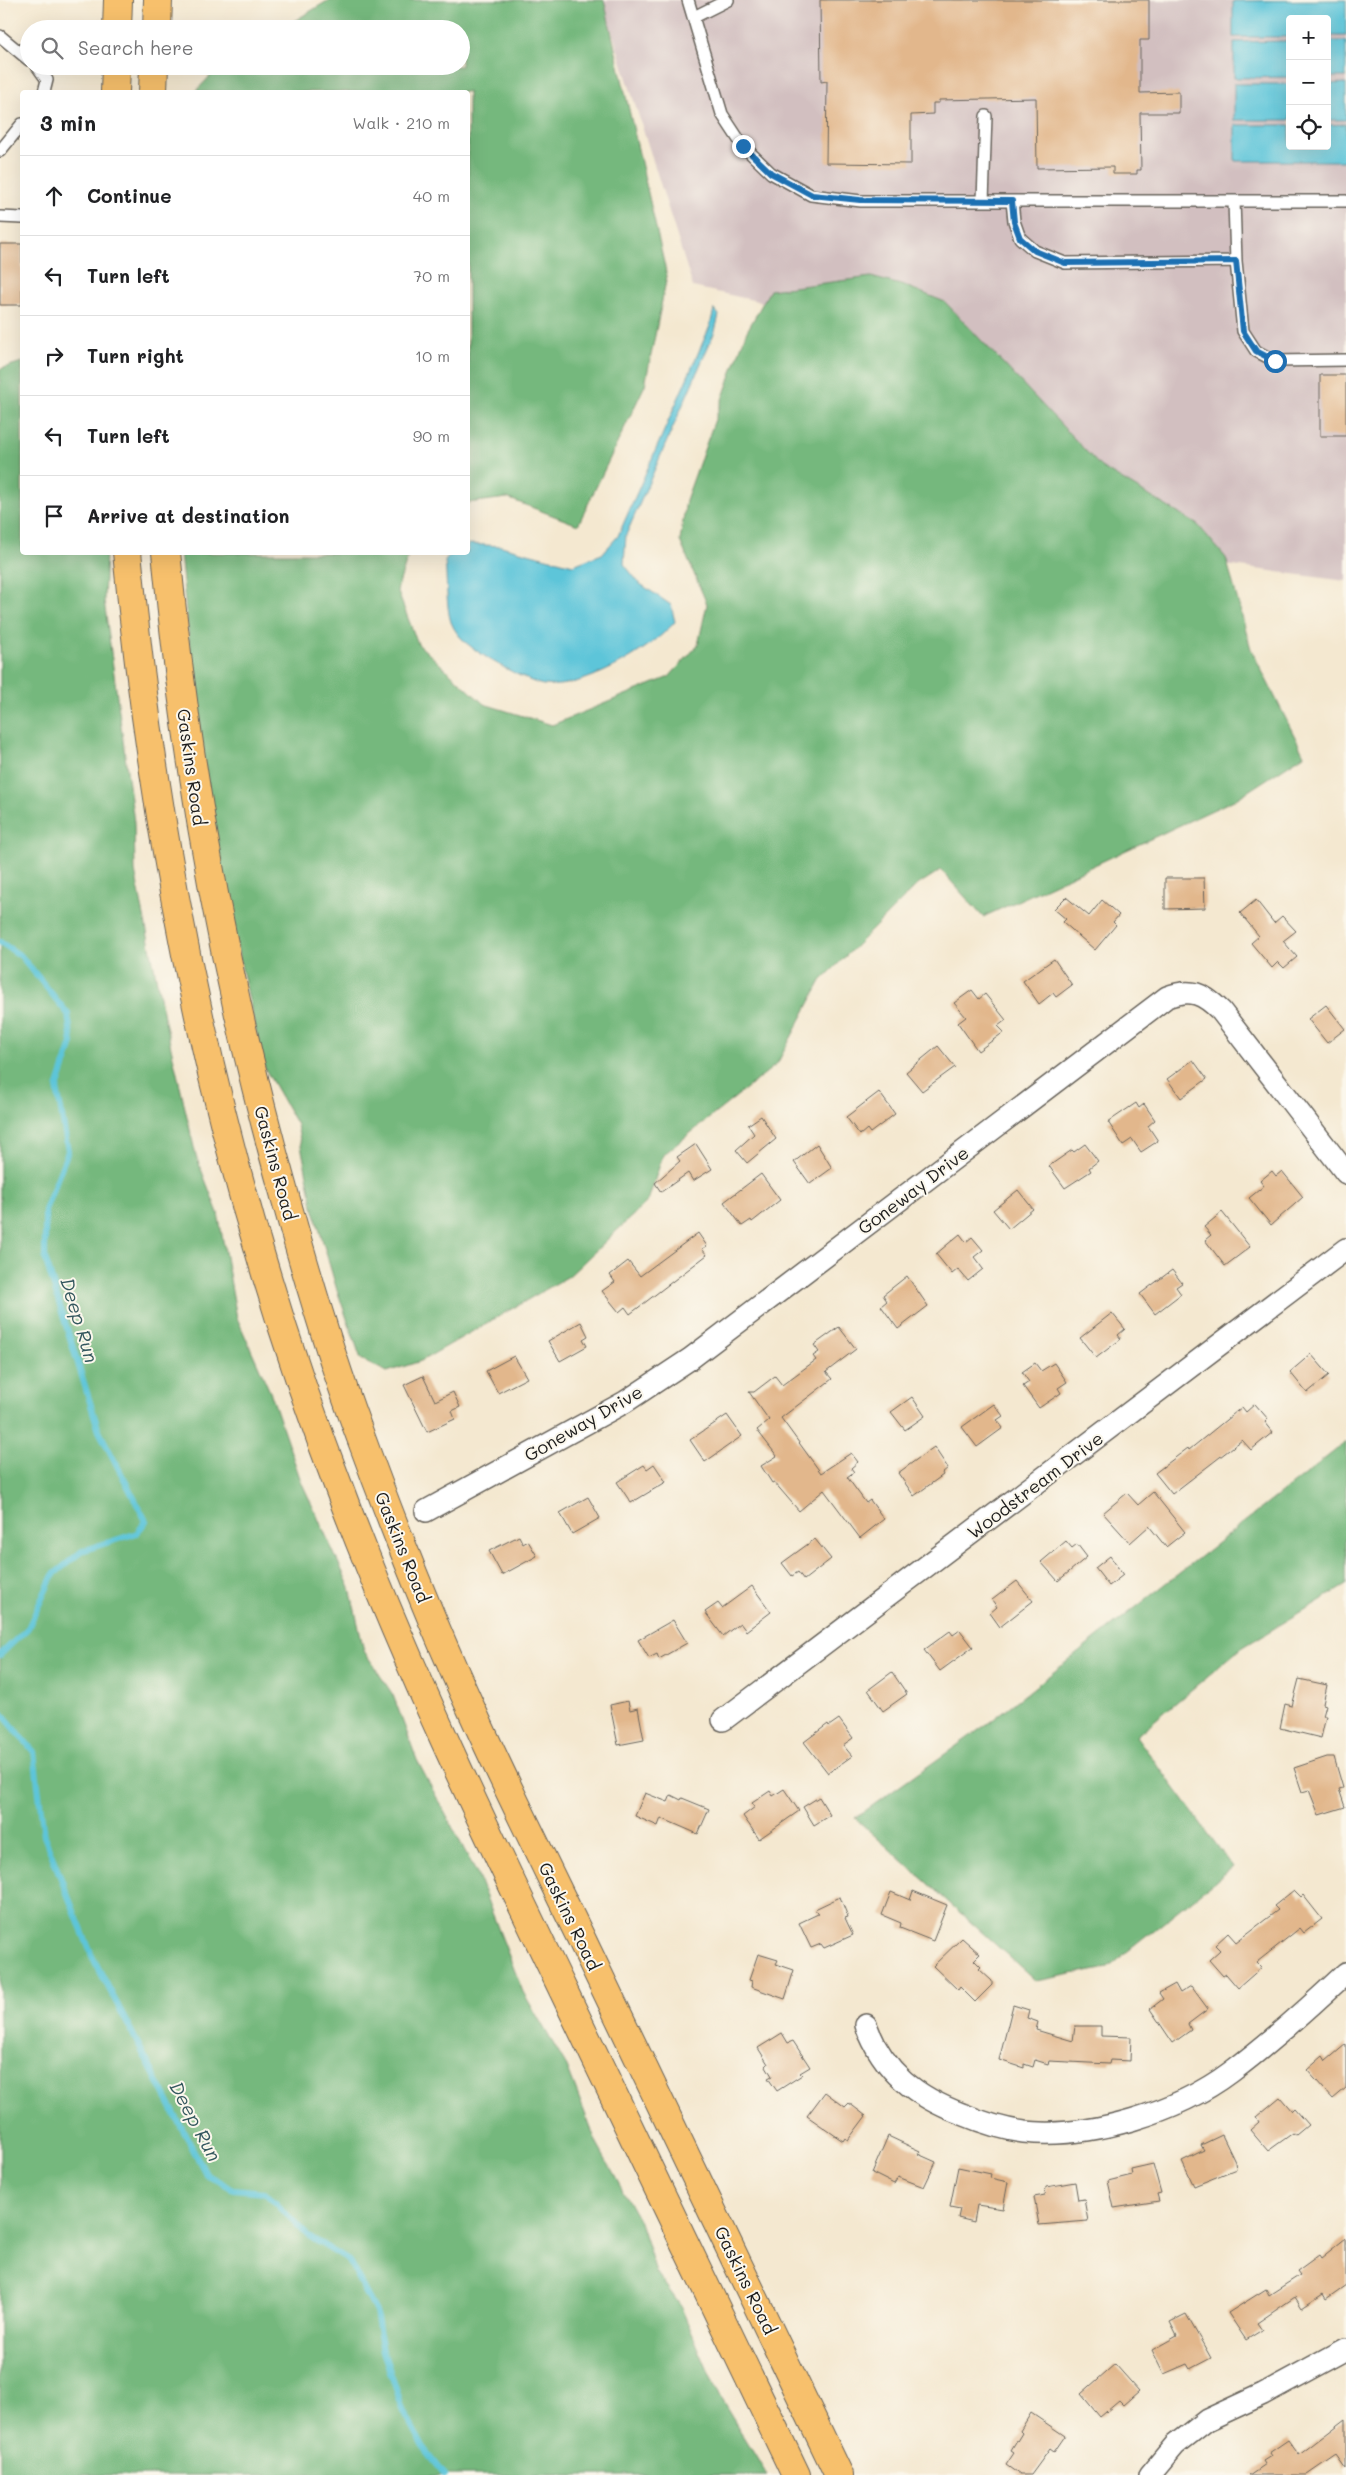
<!DOCTYPE html>
<meta charset="utf-8">
<style>
body{margin:0;font-family:Mali,sans-serif;background:#f6f6f6;color:#202124}
.controls{position:absolute;right:15px;top:15px;display:grid;overflow:hidden;border-radius:5px;box-shadow:0 5px 20px #0002}
.controls button{width:45px;height:45px;display:grid;place-items:center;padding:0;border:0;border-bottom:1px solid #e0e0e0;background:#fff;color:#202124;font:25px sans-serif}
.stop{position:absolute;width:15px;height:15px;margin:-11px;border:4px solid #1f6fb2;border-radius:50%;background:#fff}
.stop.end{background:#1f6fb2;border-color:#fff;box-shadow:0 1px 5px #0008}
.list{margin:0;padding:0;list-style:none}
h2{display:flex;justify-content:space-between;align-items:center;height:65px;margin:0;padding:0 20px;font-size:21px}
h2 small{font-size:16px;font-weight:400;color:#757577}
.list li{display:grid;grid-template-columns:32px 1fr auto;gap:15px;align-items:center;box-sizing:border-box;height:80px;padding:0 20px;border-top:1px solid #e0e0e0}
.list b{display:block;font-size:19px;white-space:nowrap}
.list em{font-size:16px;font-style:normal;color:#757577}
.icon{flex:none;width:28px;height:28px;fill:none;stroke:currentColor;stroke-width:2;stroke-linecap:round;stroke-linejoin:round}
.map{position:relative;flex:none;width:1346px;height:2475px;overflow:hidden}
.search{position:absolute;background:#fff;box-shadow:0 5px 20px #0002;left:20px;top:20px;width:450px;height:55px;display:flex;align-items:center;gap:12px;box-sizing:border-box;padding:0 18px;border-radius:28px;color:#757577;font-size:19px}
.panel{position:absolute;background:#fff;box-shadow:0 5px 20px #0002;left:20px;top:90px;width:450px;height:465px;border-radius:5px}
.map>svg:first-child{display:block}
</style>
<div class="map">
<svg width="1346" height="2475" viewBox="0 0 1346 2475">
<rect width="100%" height="100%" fill="#fbf7ec"/>
<filter id="ink" filterUnits="userSpaceOnUse"><feTurbulence type="fractalNoise" baseFrequency=".02" numOctaves="2"/><feDisplacementMap in="SourceGraphic" scale="10" xChannelSelector="R" yChannelSelector="G"/><feConvolveMatrix kernelMatrix="1 2 1 2 8 2 1 2 1" color-interpolation-filters="sRGB"/></filter>
<filter id="wash" filterUnits="userSpaceOnUse"><feTurbulence type="fractalNoise" baseFrequency=".0096" numOctaves="4" result="noise"/><feDisplacementMap in="SourceGraphic" scale="20" xChannelSelector="R" yChannelSelector="G"/><feGaussianBlur stdDeviation="1.12" result="paint"/><feColorMatrix in="noise" values="0 0 0 0 0 0 0 0 0 0 0 0 0 0 0 0 0 1.4 0 .05"/><feComposite in="paint" operator="in"/></filter>
<g filter="url(#wash)">
<rect width="100%" height="100%" fill="#f4e8d0"/>
<path fill="#d2bfc0" fill-rule="evenodd" d="M 602,0 L 1346,0 L 1346,581 L 1179,559 L 926,338 L 693,287 ZM 1290,19 L 1327,19 L 1327,146 L 1290,146 Z"/>
<path fill="#75b87d" stroke="#486a4c" d="M 329,0 L 604,0 L 667,276 L 645,385 L 578,525 L 507,498 L 468,503 L 468,92 L 195,92 L 220,66 L 461,66 L 461,29 L 281,29 Z
M 871,277 L 908,287 L 945,302 L 1101,467 L 1198,525 L 1226,558 L 1251,649 L 1304,755 L 1236,799 L 983,917 L 941,870 L 916,886 L 821,981 L 777,1064 L 663,1155 L 648,1201 L 569,1276 L 421,1361 L 387,1372 L 361,1359 L 336,1287 L 314,1211 L 297,1125 L 264,1067 L 227,902 L 198,727 L 180,553 L 409,553 L 397,590 L 418,644 L 484,704 L 552,725 L 669,677 L 698,645 L 707,604 L 680,541 L 686,500 L 746,333 L 770,290 Z
M 22,362 L 22,552 L 106,553 L 104,600 L 134,822 L 135,871 L 164,1017 L 196,1156 L 218,1213 L 237,1318 L 271,1394 L 301,1481 L 350,1588 L 364,1651 L 393,1695 L 417,1760 L 477,1874 L 523,1992 L 567,2067 L 597,2144 L 640,2222 L 656,2272 L 680,2305 L 719,2396 L 767,2475 L 0,2475 L 0,369 Z
M 1346,1442 L 1346,1585 L 1240,1649 L 1136,1736 L 1233,1867 L 1108,1967 L 1036,1981 L 855,1818 L 990,1722 Z"/>
<path fill="#5dc5d9" stroke="#3c707a" d="M 1346,0 L 1346,36 L 1327,36 L 1327,19 L 1290,19 L 1290,37 L 1233,37 L 1233,1 Z
M 1290,41 L 1290,77 L 1234,78 L 1234,42 Z
M 1327,41 L 1346,41 L 1346,77 L 1327,77 Z
M 1346,83 L 1346,120 L 1327,120 L 1327,84 Z
M 1234,84 L 1290,84 L 1290,120 L 1234,120 Z
M 1346,124 L 1346,161 L 1235,161 L 1235,125 L 1290,125 L 1290,146 L 1327,146 L 1327,125 Z
M 714,309 L 719,315 L 715,331 L 626,535 L 624,564 L 639,583 L 671,605 L 675,622 C 649,651 584,690 544,685 C 533,684 499,665 489,659 C 474,649 458,640 451,622 C 446,608 447,577 445,561 L 452,553 L 468,552 L 468,544 L 501,546 L 573,565 L 602,554 L 618,536 L 710,326 Z"/>
<g fill="none" stroke-linecap="round" stroke-linejoin="round">
<path stroke="#5dc5d9" stroke-width="6" d="M 0,942 L 21,956 L 68,1014 L 72,1043 L 57,1088 L 68,1151 L 45,1210 L 45,1258 L 99,1431 L 146,1521 L 137,1533 L 82,1551 L 53,1575 L 28,1628 L 0,1655
M 0,1711 L 34,1752 L 44,1836 L 92,1956 L 206,2174 L 233,2189 L 265,2192 L 307,2235 L 349,2261 L 376,2312 L 383,2351 L 404,2412 L 423,2447 L 445,2475"/>
</g>
<g id="blocks">
<path fill="#e2b78c" d="M 820,0 L 1149,0 L 1149,40 L 1140,40 L 1140,93 L 1179,92 L 1179,113 L 1140,113 L 1141,170 L 1137,170 L 1137,174 L 1113,174 L 1113,167 L 1037,168 L 1036,98 L 939,100 L 939,103 L 933,103 L 933,114 L 911,115 L 911,164 L 826,163 L 827,81 L 821,82 Z
M 0,244 L 22,244 L 22,305 L 0,305 Z
M 1320,375 L 1346,375 L 1346,436 L 1320,436 Z
M 1165,878 L 1204,878 L 1205,908 L 1165,909 Z
M 1066,897 L 1089,916 L 1102,900 L 1119,915 L 1113,922 L 1116,925 L 1095,950 L 1063,922 L 1066,919 L 1054,909 Z
M 1256,900 L 1274,923 L 1282,916 L 1296,931 L 1283,941 L 1297,957 L 1284,968 L 1278,962 L 1272,968 L 1251,943 L 1259,936 L 1240,913 Z
M 1054,959 L 1072,985 L 1056,997 L 1053,993 L 1039,1004 L 1023,981 Z
M 972,990 L 979,999 L 985,994 L 1006,1020 L 998,1026 L 1004,1032 L 978,1051 L 958,1023 L 966,1017 L 954,1003 Z
M 1326,1005 L 1345,1029 L 1327,1043 L 1308,1019 Z
M 938,1046 L 955,1067 L 922,1091 L 906,1072 Z
M 1193,1060 L 1207,1079 L 1181,1098 L 1167,1079 Z
M 879,1092 L 895,1114 L 870,1133 L 867,1129 L 860,1135 L 846,1117 Z
M 1136,1103 L 1139,1108 L 1144,1104 L 1155,1120 L 1148,1126 L 1158,1141 L 1141,1152 L 1132,1139 L 1123,1145 L 1108,1122 Z
M 761,1116 L 776,1139 L 747,1163 L 736,1150 L 754,1134 L 748,1125 Z
M 696,1144 L 712,1169 L 693,1181 L 688,1173 L 661,1192 L 655,1183 L 680,1161 L 677,1157 Z
M 817,1144 L 832,1168 L 810,1184 L 794,1162 Z
M 1085,1144 L 1098,1161 L 1089,1168 L 1091,1171 L 1065,1188 L 1049,1166 L 1072,1150 L 1074,1152 Z
M 1272,1171 L 1276,1176 L 1282,1171 L 1303,1197 L 1271,1225 L 1249,1198 L 1264,1186 L 1260,1181 Z
M 761,1174 L 780,1200 L 752,1222 L 751,1220 L 742,1226 L 724,1202 Z
M 1018,1190 L 1033,1209 L 1009,1229 L 993,1210 Z
M 1222,1212 L 1250,1247 L 1225,1266 L 1205,1240 L 1211,1235 L 1204,1227 Z
M 698,1233 L 707,1246 L 702,1249 L 707,1255 L 630,1314 L 625,1307 L 619,1312 L 602,1291 L 615,1282 L 610,1275 L 628,1261 L 640,1276 Z
M 960,1234 L 966,1242 L 972,1237 L 983,1250 L 974,1257 L 983,1269 L 968,1281 L 958,1269 L 952,1274 L 936,1254 Z
M 1172,1270 L 1182,1283 L 1176,1287 L 1181,1294 L 1155,1314 L 1140,1294 Z
M 907,1276 L 928,1306 L 898,1329 L 881,1306 L 887,1301 L 883,1295 Z
M 1112,1313 L 1125,1329 L 1118,1335 L 1121,1339 L 1096,1358 L 1080,1338 Z
M 581,1322 L 588,1336 L 583,1339 L 587,1346 L 560,1361 L 548,1341 Z
M 839,1327 L 856,1349 L 826,1372 L 832,1379 L 781,1418 L 821,1473 L 851,1453 L 858,1462 L 851,1468 L 854,1472 L 847,1477 L 866,1503 L 870,1500 L 884,1519 L 860,1538 L 824,1490 L 799,1511 L 774,1482 L 772,1483 L 761,1466 L 777,1456 L 757,1430 L 769,1420 L 749,1392 L 754,1392 L 775,1376 L 782,1385 L 816,1360 L 813,1356 L 819,1352 L 814,1345 Z
M 1311,1354 L 1329,1375 L 1307,1393 L 1290,1372 Z
M 514,1356 L 527,1378 L 498,1393 L 486,1371 Z
M 1035,1363 L 1041,1371 L 1054,1363 L 1067,1382 L 1058,1388 L 1061,1393 L 1039,1408 L 1023,1386 L 1029,1382 L 1022,1372 Z
M 423,1376 L 435,1401 L 453,1392 L 460,1407 L 452,1411 L 455,1419 L 427,1432 L 404,1385 Z
M 912,1397 L 925,1416 L 905,1430 L 891,1412 Z
M 994,1404 L 1003,1416 L 997,1420 L 1003,1428 L 977,1447 L 962,1427 Z
M 1255,1404 L 1268,1419 L 1265,1422 L 1273,1432 L 1251,1450 L 1242,1440 L 1172,1494 L 1155,1473 L 1188,1448 L 1189,1450 L 1242,1407 L 1246,1412 Z
M 727,1415 L 742,1436 L 705,1462 L 690,1440 Z
M 934,1447 L 948,1468 L 942,1473 L 943,1475 L 914,1496 L 898,1473 Z
M 654,1464 L 666,1482 L 631,1503 L 617,1482 L 644,1465 L 647,1469 Z
M 1153,1492 L 1185,1532 L 1166,1547 L 1149,1526 L 1130,1543 L 1103,1513 L 1127,1493 L 1138,1505 Z
M 588,1497 L 600,1518 L 572,1534 L 560,1513 Z
M 519,1536 L 523,1544 L 528,1541 L 537,1556 L 502,1575 L 489,1551 Z
M 815,1539 L 831,1559 L 804,1580 L 798,1572 L 792,1576 L 782,1563 Z
M 1066,1541 L 1072,1548 L 1077,1544 L 1087,1557 L 1058,1581 L 1041,1562 Z
M 1110,1556 L 1123,1575 L 1109,1586 L 1095,1568 Z
M 1017,1581 L 1033,1601 L 1000,1627 L 990,1613 L 997,1607 L 992,1600 Z
M 752,1586 L 771,1612 L 746,1631 L 740,1623 L 723,1636 L 705,1612 L 718,1603 L 722,1608 Z
M 673,1620 L 687,1643 L 659,1659 L 657,1654 L 649,1658 L 638,1640 Z
M 960,1630 L 973,1647 L 940,1671 L 924,1650 L 950,1631 L 953,1635 Z
M 892,1672 L 907,1694 L 883,1711 L 868,1690 Z
M 1299,1679 L 1327,1685 L 1323,1704 L 1326,1705 L 1323,1716 L 1326,1716 L 1321,1738 L 1280,1728 L 1285,1704 L 1292,1706 Z
M 628,1701 L 630,1710 L 638,1708 L 644,1740 L 618,1745 L 610,1705 Z
M 839,1719 L 853,1738 L 843,1745 L 852,1756 L 828,1773 L 804,1742 L 828,1724 L 829,1726 Z
M 1327,1757 L 1334,1757 L 1343,1788 L 1339,1789 L 1345,1807 L 1319,1815 L 1309,1790 L 1302,1792 L 1294,1768 Z
M 784,1789 L 799,1811 L 759,1839 L 743,1816 L 755,1807 L 752,1803 L 770,1791 L 773,1796 Z
M 645,1793 L 668,1802 L 671,1795 L 681,1800 L 682,1798 L 709,1809 L 698,1834 L 661,1818 L 658,1826 L 635,1816 Z
M 819,1797 L 830,1815 L 814,1825 L 803,1807 Z
M 1294,1890 L 1301,1897 L 1303,1895 L 1322,1919 L 1304,1933 L 1300,1928 L 1257,1962 L 1262,1967 L 1238,1988 L 1226,1974 L 1223,1976 L 1209,1960 L 1220,1950 L 1215,1945 L 1228,1933 L 1236,1942 L 1278,1910 L 1274,1906 Z
M 913,1891 L 947,1905 L 933,1941 L 900,1928 L 901,1923 L 882,1915 L 891,1892 L 910,1900 Z
M 840,1897 L 848,1917 L 845,1918 L 853,1935 L 824,1948 L 821,1944 L 811,1948 L 799,1923 L 818,1914 L 815,1909 Z
M 962,1938 L 980,1954 L 974,1960 L 981,1967 L 979,1969 L 992,1981 L 992,1985 L 975,2002 L 960,1987 L 958,1990 L 933,1966 Z
M 758,1954 L 778,1960 L 776,1964 L 794,1970 L 785,1999 L 751,1987 L 752,1981 L 749,1980 Z
M 1175,1984 L 1180,1993 L 1191,1986 L 1208,2009 L 1188,2024 L 1191,2030 L 1173,2043 L 1150,2009 L 1163,1999 L 1159,1993 Z
M 1013,2005 L 1029,2010 L 1027,2018 L 1038,2022 L 1036,2030 L 1073,2041 L 1075,2026 L 1101,2026 L 1101,2036 L 1131,2037 L 1130,2061 L 1110,2060 L 1109,2064 L 1049,2061 L 1048,2064 L 1035,2060 L 1033,2067 L 1024,2064 L 1024,2068 L 999,2060 Z
M 782,2033 L 788,2043 L 793,2041 L 810,2067 L 800,2073 L 802,2075 L 777,2091 L 768,2078 L 772,2076 L 766,2066 L 768,2064 L 758,2048 Z
M 1346,2044 L 1346,2088 L 1333,2099 L 1307,2070 L 1323,2056 L 1326,2061 Z
M 825,2092 L 845,2107 L 849,2103 L 866,2116 L 848,2140 L 845,2138 L 843,2141 L 807,2116 Z
M 1280,2097 L 1292,2111 L 1294,2109 L 1308,2125 L 1296,2135 L 1293,2133 L 1268,2151 L 1250,2130 L 1259,2122 L 1256,2117 Z
M 1222,2135 L 1235,2162 L 1236,2169 L 1194,2186 L 1182,2161 L 1204,2150 L 1201,2145 Z
M 888,2136 L 920,2151 L 918,2154 L 936,2162 L 924,2187 L 898,2177 L 894,2184 L 872,2173 Z
M 1153,2164 L 1161,2193 L 1157,2194 L 1159,2201 L 1114,2208 L 1108,2181 L 1132,2175 L 1131,2169 Z
M 958,2167 L 991,2174 L 990,2178 L 1008,2182 L 1003,2209 L 977,2205 L 974,2222 L 958,2218 L 960,2209 L 950,2207 Z
M 1075,2182 L 1078,2200 L 1084,2199 L 1088,2221 L 1039,2225 L 1034,2197 L 1045,2195 L 1046,2187 Z
M 1346,2238 L 1346,2285 L 1326,2299 L 1323,2294 L 1302,2308 L 1295,2297 L 1257,2323 L 1262,2330 L 1246,2340 L 1228,2313 L 1266,2289 L 1269,2295 L 1300,2275 L 1297,2271 L 1319,2255 L 1321,2258 Z
M 1186,2314 L 1211,2358 L 1190,2369 L 1187,2364 L 1164,2374 L 1152,2350 L 1177,2336 L 1170,2322 Z
M 1115,2364 L 1139,2391 L 1123,2405 L 1119,2401 L 1100,2417 L 1081,2394 Z
M 1031,2413 L 1065,2436 L 1054,2452 L 1050,2449 L 1031,2475 L 1020,2475 L 1006,2465 L 1014,2453 L 1011,2451 L 1022,2433 L 1020,2431 Z
M 1346,2419 L 1346,2469 L 1336,2455 L 1307,2475 L 1249,2475 L 1265,2464 L 1263,2461 L 1271,2456 L 1269,2453 L 1288,2440 L 1299,2455 Z"/>
</g>
</g>
<g filter="url(#ink)">
<use href="#blocks" fill-opacity="0" stroke="#68635b" stroke-width="1"/>
<g fill="none" stroke-linecap="round" stroke-linejoin="round">
<defs>
<path id="lane" d="M 688,0 L 722,114 L 743,146 L 771,173 L 811,195 L 861,201 L 1346,201
M 694,17 L 728,0
M 0,36 L 29,60
M 37,66 L 47,80 L 44,92
M 0,151 L 22,124
M 983,201 L 986,116
M 1012,201 L 1014,221 L 1020,238 L 1035,251 L 1065,263 L 1236,261
M 1234,201 L 1236,261 L 1243,331 L 1256,351 L 1275,361 L 1346,360
M 0,217 L 22,218"/>
<path id="street" d="M 426,1511 L 625,1402 L 690,1359 L 1167,997 C 1191,988 1203,993 1221,1011 L 1346,1173
M 723,1720 L 1346,1249
M 866,2025 C 883,2071 916,2097 962,2114 C 981,2122 1003,2129 1024,2132 C 1090,2139 1178,2112 1231,2072 C 1271,2042 1310,2007 1346,1973
M 1150,2475 L 1175,2445 L 1207,2420 L 1263,2394 L 1346,2349"/>
<path id="primary" d="M 117,29 L 118,0
M 157,29 L 158,0
M 115,92 L 116,66
M 153,92 L 154,66
M 127,552 C 158,877 227,1199 345,1504 C 409,1671 486,1831 564,1992 C 641,2153 719,2314 796,2475
M 166,552 C 187,775 225,985 286,1200 C 307,1276 329,1352 357,1427 C 392,1523 430,1619 473,1713 C 507,1788 544,1862 580,1936 C 666,2116 753,2295 839,2475"/>
</defs>
<use href="#lane" stroke="#68635b" stroke-width="14"/>
<use href="#street" stroke="#68635b" stroke-width="24"/>
<use href="#primary" stroke="#68635b" stroke-width="30"/>
<use href="#lane" stroke="#fff" stroke-width="11"/>
<use href="#street" stroke="#fff" stroke-width="21"/>
<use href="#primary" stroke="#f7c06c" stroke-width="28"/>
</g>
</g>
<g fill="none" stroke-linecap="round" stroke-linejoin="round" filter="url(#ink)">
<path stroke="#1f6fb2" stroke-width="6" d="M 743,146 L 771,173 L 812,195 L 860,200 L 1012,201 L 1014,222 L 1020,238 L 1035,251 L 1065,263 L 1236,261 L 1243,331 L 1256,351 L 1275,361"/>
</g>
<g text-anchor="middle" dominant-baseline="central" stroke-width="4" stroke-linejoin="round" paint-order="stroke">
<g font-size="18" fill="#1c1c1c" stroke="#fbf7ec">
<text transform="translate(192 767) rotate(82)">Gaskins Road</text>
<text transform="translate(276 1163) rotate(75)">Gaskins Road</text>
<text transform="translate(913 1190) rotate(-37)">Goneway Drive</text>
<text transform="translate(583 1423) rotate(-30)">Goneway Drive</text>
<text transform="translate(1035 1485) rotate(-37)">Woodstream Drive</text>
<text transform="translate(403 1547) rotate(68)">Gaskins Road</text>
<text transform="translate(570 1916) rotate(64)">Gaskins Road</text>
<text transform="translate(746 2280) rotate(64)">Gaskins Road</text>
</g>
<g font-size="19" font-style="italic" fill="#33575e" stroke="#fbf7ec">
<text transform="translate(80 1320) rotate(73)">Deep Run</text>
<text transform="translate(196 2121) rotate(62)">Deep Run</text>
</g>
</g>
</svg>
<div class="controls">
<button>+</button>
<button>−</button>
<button><svg class="icon" aria-label="locate" viewBox="0 0 24 24"><circle cx="12" cy="12" r="6"/><path d="M12 2v4M12 18v4M2 12h4M18 12h4"/></svg></button>
</div>
<div class="stop" style="left:1275px;top:361px"></div>
<div class="stop end" style="left:743px;top:146px"></div>
<div class="search"><svg class="icon" aria-label="search" viewBox="0 0 24 24"><circle cx="10" cy="10" r="6"/><path d="M15 15l6 6"/></svg>Search here</div>
<section class="panel">
<h2>3 min<small>Walk · 210 m</small></h2>
<ul class="list">
<li><svg class="icon" aria-label="ahead" viewBox="0 0 24 24"><path d="M12 20V5M6 11l6-6 6 6"/></svg><div><b>Continue</b></div><em>40 m</em></li>
<li><svg class="icon" aria-label="left" viewBox="0 0 24 24"><path d="M17 20v-9H6M10 6l-5 5 5 5"/></svg><div><b>Turn left</b></div><em>70 m</em></li>
<li><svg class="icon" aria-label="right" viewBox="0 0 24 24"><path d="M7 20v-9h11M14 6l5 5-5 5"/></svg><div><b>Turn right</b></div><em>10 m</em></li>
<li><svg class="icon" aria-label="left" viewBox="0 0 24 24"><path d="M17 20v-9H6M10 6l-5 5 5 5"/></svg><div><b>Turn left</b></div><em>90 m</em></li>
<li><svg class="icon" aria-label="arrive" viewBox="0 0 24 24"><path d="M6 21V4h12l-3 4 3 4H6"/></svg><div><b>Arrive at destination</b></div></li>
</ul>
</section>
</div>
